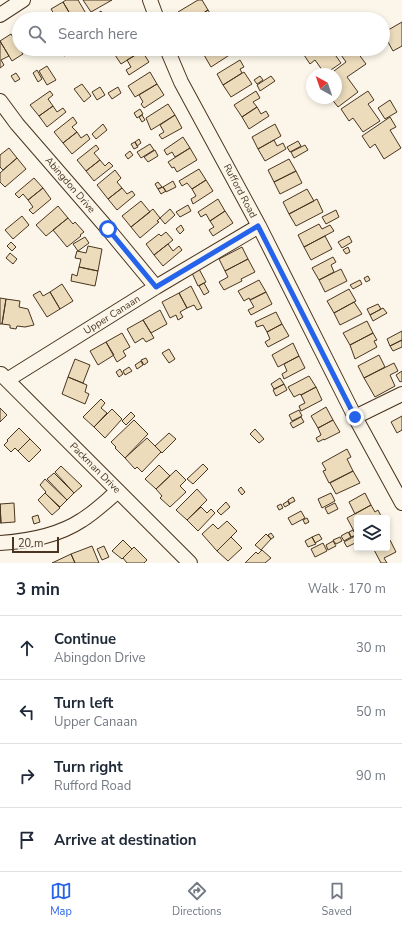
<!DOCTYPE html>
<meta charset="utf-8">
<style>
body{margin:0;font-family:"Nunito Sans",sans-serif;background:#f2f2f3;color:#1f2937}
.controls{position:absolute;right:12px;bottom:12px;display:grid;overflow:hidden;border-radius:4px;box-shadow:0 2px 6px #0003}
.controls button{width:36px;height:36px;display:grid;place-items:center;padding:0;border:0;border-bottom:1px solid #e0e1e3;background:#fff;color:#1f2937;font:20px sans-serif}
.compass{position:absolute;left:306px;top:68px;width:36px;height:36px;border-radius:50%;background:#fff;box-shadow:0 2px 6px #0003;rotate:320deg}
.scale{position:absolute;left:12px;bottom:10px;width:47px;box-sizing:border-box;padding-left:4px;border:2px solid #4a3520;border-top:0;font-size:11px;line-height:14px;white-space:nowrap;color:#4a3520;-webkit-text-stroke:3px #fbf6e9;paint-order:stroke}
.stop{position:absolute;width:12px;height:12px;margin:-9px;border:3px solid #2563eb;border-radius:50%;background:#fff}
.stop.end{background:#2563eb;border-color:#fff;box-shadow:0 1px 4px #0008}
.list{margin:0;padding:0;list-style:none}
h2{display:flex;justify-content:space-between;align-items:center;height:52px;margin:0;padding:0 16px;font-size:17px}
h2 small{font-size:13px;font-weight:400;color:#747a83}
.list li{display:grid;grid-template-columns:26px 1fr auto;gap:12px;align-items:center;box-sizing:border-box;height:64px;padding:0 16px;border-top:1px solid #e0e1e3}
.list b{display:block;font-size:15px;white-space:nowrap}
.list p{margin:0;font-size:13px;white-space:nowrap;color:#747a83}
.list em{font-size:13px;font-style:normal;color:#747a83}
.icon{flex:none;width:22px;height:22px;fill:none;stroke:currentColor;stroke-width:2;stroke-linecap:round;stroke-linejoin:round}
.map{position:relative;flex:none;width:402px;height:563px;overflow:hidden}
.search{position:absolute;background:#fff;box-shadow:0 2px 6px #0003;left:12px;right:12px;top:12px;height:44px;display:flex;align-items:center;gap:10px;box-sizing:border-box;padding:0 14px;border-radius:22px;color:#747a83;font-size:15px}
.sheet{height:308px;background:#fff}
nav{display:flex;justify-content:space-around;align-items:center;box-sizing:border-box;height:56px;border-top:1px solid #e0e1e3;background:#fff;font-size:11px;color:#747a83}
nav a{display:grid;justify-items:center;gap:2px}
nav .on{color:#2563eb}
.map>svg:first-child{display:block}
</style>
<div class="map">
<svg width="402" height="563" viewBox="0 0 402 563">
<rect width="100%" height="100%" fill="#fbf6e9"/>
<path fill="#ecdcbc" stroke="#4a3520" d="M 66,0 L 78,0 L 88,17 L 84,19 L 73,19 L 63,2 Z
M 83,0 L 112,0 L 91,12 Z
M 198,0 L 202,0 L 208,10 L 194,19 L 183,19 L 178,12 Z
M 63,2 L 73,19 L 57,19 L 51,9 Z
M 208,10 L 214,19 L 194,19 Z
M 101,11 L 106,19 L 97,19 L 95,15 Z
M 43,15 L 45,19 L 36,19 Z
M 402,22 L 402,46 L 393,51 L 383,33 Z
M 11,34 L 23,54 L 12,61 L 0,41 Z
M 0,41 L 9,56 L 1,60 L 4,65 L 0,68 Z
M 60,49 L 69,49 L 71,53 L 64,56 Z
M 118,49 L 141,49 L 142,51 L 121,64 L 113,52 Z
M 200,49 L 214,49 L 204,55 Z
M 214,49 L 228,49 L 231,54 L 211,67 L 204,55 Z
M 306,49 L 331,49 L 341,63 L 325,74 L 315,60 L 310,64 L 302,52 Z
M 343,49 L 355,49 L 366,64 L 347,77 L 358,92 L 338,107 L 331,98 L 336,98 L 336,74 L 330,74 L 346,62 L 339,52 Z
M 142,51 L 149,62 L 129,75 L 126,70 L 131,67 L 127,60 Z
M 240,60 L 244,67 L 240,69 L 242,73 L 223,85 L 217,74 Z
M 47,66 L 56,80 L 47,85 L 39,71 Z
M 37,70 L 42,79 L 38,82 L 33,73 Z
M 150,72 L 157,84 L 135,97 L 128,86 Z
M 244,72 L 252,84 L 231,97 L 223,85 Z
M 16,73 L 20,79 L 15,82 L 11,76 Z
M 260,76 L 263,80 L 257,84 L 254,80 Z
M 271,76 L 275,81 L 260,91 L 257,85 Z
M 82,84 L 91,96 L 84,102 L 74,89 Z
M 157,84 L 164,95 L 144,108 L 141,104 L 143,102 L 139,95 Z
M 100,87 L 105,95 L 97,100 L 92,92 Z
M 118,87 L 121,93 L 112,99 L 108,93 Z
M 50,91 L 53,95 L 48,99 L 53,106 L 39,116 L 30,105 Z
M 256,91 L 260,98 L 253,102 L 257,107 L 242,117 L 234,105 Z
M 368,91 L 374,100 L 368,104 L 380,121 L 363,132 L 353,118 L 349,121 L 341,109 Z
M 390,100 L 397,112 L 385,119 L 378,108 Z
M 168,104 L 175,115 L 151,130 L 146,118 Z
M 53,106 L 57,112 L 63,108 L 66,112 L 47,127 L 39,116 Z
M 257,107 L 261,114 L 266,111 L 269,116 L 249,129 L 242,117 Z
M 140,109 L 143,114 L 137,118 L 134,113 Z
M 142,115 L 145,120 L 142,122 L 139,117 Z
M 175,115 L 182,128 L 162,139 L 159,135 L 164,132 L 160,125 Z
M 73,117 L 77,123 L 72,127 L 77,132 L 63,143 L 54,132 Z
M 390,117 L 396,127 L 390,130 L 401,148 L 384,159 L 375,144 L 370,148 L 362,136 Z
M 103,124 L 107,130 L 96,139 L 92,134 Z
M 275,124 L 281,136 L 258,149 L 252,137 Z
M 77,132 L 81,138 L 87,134 L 90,139 L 72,154 L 63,143 Z
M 183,137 L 190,148 L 175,157 L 172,152 L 167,155 L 164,150 Z
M 139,139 L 141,143 L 137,146 L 135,142 Z
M 274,140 L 277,146 L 283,143 L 286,149 L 265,161 L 258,149 Z
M 298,141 L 301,146 L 290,152 L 287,147 Z
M 135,142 L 138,147 L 134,149 L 131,144 Z
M 150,144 L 154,150 L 141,158 L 137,152 Z
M 96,145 L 99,149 L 94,153 L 100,160 L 86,171 L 77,160 Z
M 305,145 L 308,150 L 294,158 L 291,152 Z
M 9,148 L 17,158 L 3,170 L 0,167 L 0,155 Z
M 190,148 L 197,160 L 177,172 L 174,167 L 172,168 L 168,162 Z
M 155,150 L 158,156 L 148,162 L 144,157 Z
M 130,151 L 133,155 L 128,159 L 125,155 Z
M 17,158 L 26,169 L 5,187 L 0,182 L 0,173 Z
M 289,159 L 296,171 L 274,182 L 268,170 Z
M 100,160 L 105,166 L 109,162 L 113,166 L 94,181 L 86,171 Z
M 199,169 L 206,180 L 192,189 L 187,183 L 182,186 L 179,181 Z
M 115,170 L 121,178 L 117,182 L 122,188 L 108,199 L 97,185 Z
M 296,171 L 302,183 L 280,194 L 274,182 Z
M 34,178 L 43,188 L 28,200 L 23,194 L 19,198 L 15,194 Z
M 206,180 L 213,191 L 193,204 L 191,199 L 196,196 L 192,189 Z
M 173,181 L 176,187 L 166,192 L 163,187 Z
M 158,182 L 162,187 L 158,189 L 155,184 Z
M 163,187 L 166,191 L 161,194 L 158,189 Z
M 43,188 L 51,199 L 33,214 L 29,210 L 33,207 L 28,200 Z
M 122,188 L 127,194 L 132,191 L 135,195 L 117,210 L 108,199 Z
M 307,189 L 314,201 L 289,214 L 283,202 Z
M 218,199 L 225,211 L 210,221 L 206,214 L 201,217 L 198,212 Z
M 317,199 L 323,212 L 296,226 L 289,214 Z
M 141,201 L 150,212 L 131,227 L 122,216 Z
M 188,205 L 191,211 L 180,217 L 176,212 Z
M 58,206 L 68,218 L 46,236 L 36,225 Z
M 153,209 L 160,218 L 157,221 L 159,222 L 140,238 L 131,227 Z
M 170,209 L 175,215 L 165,224 L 160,218 Z
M 336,210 L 339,217 L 326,224 L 322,217 Z
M 225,211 L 233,223 L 213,236 L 209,230 L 214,227 L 210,221 Z
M 22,216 L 29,225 L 13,239 L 5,230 Z
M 68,218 L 73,224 L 75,222 L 84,232 L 80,235 L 81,236 L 67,247 L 53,230 Z
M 319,224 L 322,229 L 330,225 L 334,231 L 304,247 L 298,235 Z
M 181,225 L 184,230 L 180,234 L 176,229 Z
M 166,232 L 173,240 L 154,255 L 146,244 L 159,234 L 161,236 Z
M 325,236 L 332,249 L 311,260 L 304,247 Z
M 349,236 L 352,242 L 342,248 L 338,242 Z
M 85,237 L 89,243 L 78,251 L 73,244 Z
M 11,242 L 16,247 L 12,251 L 7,246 Z
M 168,244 L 173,251 L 179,246 L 182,250 L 163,266 L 154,255 Z
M 88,246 L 102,249 L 98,271 L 79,267 L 81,259 L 75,258 L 77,251 L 86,253 Z
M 242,247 L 248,259 L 225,271 L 219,259 Z
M 348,247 L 350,252 L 346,254 L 343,250 Z
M 10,253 L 17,259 L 13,264 L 6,258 Z
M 333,257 L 336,262 L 331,265 L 334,272 L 319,280 L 312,268 Z
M 248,259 L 255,272 L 241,279 L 242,281 L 224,290 L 219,282 L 228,277 L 225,271 Z
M 79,267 L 98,271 L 95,286 L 71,281 L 72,274 L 77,276 Z
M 199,269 L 206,282 L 198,286 L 192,273 Z
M 341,269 L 347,281 L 325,292 L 319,280 Z
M 368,276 L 370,280 L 366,282 L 364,278 Z
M 259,280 L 266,292 L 250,300 L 249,298 L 244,301 L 238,291 Z
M 360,280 L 362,284 L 353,289 L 350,285 Z
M 204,283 L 209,292 L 204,295 L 199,286 Z
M 62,284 L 73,301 L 60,309 L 50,292 Z
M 191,286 L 202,308 L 197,310 L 194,305 L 187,308 L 179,293 Z
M 349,289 L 356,301 L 334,313 L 327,301 Z
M 40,291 L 43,296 L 50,292 L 60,309 L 47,317 L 33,295 Z
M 266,292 L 272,304 L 251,315 L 248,310 L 254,307 L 250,300 Z
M 179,293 L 187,308 L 180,312 L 183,317 L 178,320 L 176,315 L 170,318 L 162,302 Z
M 0,298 L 6,299 L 2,324 L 0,324 Z
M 6,299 L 20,301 L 19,307 L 28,309 L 34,325 L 25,327 L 17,326 L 16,329 L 10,328 L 10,325 L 2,324 Z
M 354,302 L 362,314 L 340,325 L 334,313 Z
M 378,304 L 381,309 L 370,315 L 367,309 Z
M 383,308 L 387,313 L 373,321 L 370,315 Z
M 160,310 L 167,324 L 151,333 L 143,320 Z
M 276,312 L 282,324 L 267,332 L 263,325 L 257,327 L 255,322 Z
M 143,320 L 154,338 L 146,342 L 143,338 L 135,343 L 127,329 Z
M 367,321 L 373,333 L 350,345 L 343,333 Z
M 282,324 L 289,336 L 268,347 L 265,342 L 270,339 L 267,332 Z
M 402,331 L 402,340 L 390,346 L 387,339 Z
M 122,333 L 130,347 L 123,351 L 126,356 L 117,362 L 106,342 Z
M 373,333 L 377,340 L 374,341 L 377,347 L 355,359 L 350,345 Z
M 402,340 L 402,347 L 393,351 L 390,346 Z
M 106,342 L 114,355 L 98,365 L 90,351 Z
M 293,343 L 299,356 L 278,367 L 272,355 Z
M 169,349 L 175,359 L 169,363 L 162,353 Z
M 379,355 L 385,367 L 364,378 L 358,366 Z
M 299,356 L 305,368 L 284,379 L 282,374 L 287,371 L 284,364 Z
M 146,358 L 148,362 L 144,365 L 141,360 Z
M 75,359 L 90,365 L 83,383 L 68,377 Z
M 141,361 L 143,365 L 137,369 L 135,365 Z
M 394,363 L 398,371 L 390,375 L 395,386 L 375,397 L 364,378 Z
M 129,367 L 132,371 L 125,375 L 123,371 Z
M 120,369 L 123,374 L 119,377 L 116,372 Z
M 402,371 L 402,381 L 400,382 L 396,375 Z
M 309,376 L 316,387 L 301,395 L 300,394 L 294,397 L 288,387 Z
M 68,377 L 87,385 L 85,392 L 89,394 L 85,404 L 62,394 Z
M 280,378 L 284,384 L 274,389 L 271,384 Z
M 284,384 L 287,390 L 276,396 L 273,390 Z
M 316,387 L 322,400 L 301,411 L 299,406 L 305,403 L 301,395 Z
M 101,399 L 105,403 L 101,408 L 107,413 L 94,427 L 83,417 Z
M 326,407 L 333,420 L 318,428 L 311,416 Z
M 0,408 L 7,415 L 0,422 Z
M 112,409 L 122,419 L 105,438 L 94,427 Z
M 299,410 L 302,416 L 292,421 L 289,415 Z
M 131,412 L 135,416 L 126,425 L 122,421 Z
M 402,416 L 402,430 L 397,433 L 391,422 Z
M 301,417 L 304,422 L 293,428 L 290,423 Z
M 134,420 L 148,434 L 125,458 L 115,448 L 116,447 L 111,442 Z
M 333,420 L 340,432 L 324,440 L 324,439 L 318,442 L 316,438 L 321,435 L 318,428 Z
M 19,428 L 30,439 L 18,451 L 15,448 L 11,452 L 4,445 L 8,441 L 7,440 Z
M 255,429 L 264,439 L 259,443 L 250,434 Z
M 169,433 L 176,439 L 162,453 L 155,446 Z
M 147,438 L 161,452 L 142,472 L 137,467 L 135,469 L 125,458 Z
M 30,439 L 41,450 L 29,462 L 18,451 Z
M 347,449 L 351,457 L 347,459 L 353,471 L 329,483 L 323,471 L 326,470 L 322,463 Z
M 203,464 L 208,469 L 193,484 L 187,479 Z
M 159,465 L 170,476 L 156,489 L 145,479 Z
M 61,466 L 82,486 L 74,493 L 55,472 Z
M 176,470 L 186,480 L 180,486 L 186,492 L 170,507 L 160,498 L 162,496 L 156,489 Z
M 353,471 L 360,483 L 336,494 L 330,483 Z
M 54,473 L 74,493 L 67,500 L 47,479 Z
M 45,479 L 67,500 L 60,507 L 45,493 L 46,492 L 40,485 Z
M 241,487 L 245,492 L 242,495 L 238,490 Z
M 197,489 L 207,500 L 187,520 L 176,510 Z
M 45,493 L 60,508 L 52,515 L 38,500 Z
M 331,493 L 335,501 L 322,508 L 318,499 Z
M 365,493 L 371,505 L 355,514 L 349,502 Z
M 293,497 L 295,501 L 289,504 L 288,500 Z
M 288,501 L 290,504 L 285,507 L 283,504 Z
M 226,502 L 230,507 L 221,515 L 217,511 Z
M 14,503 L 15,522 L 1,523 L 0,504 Z
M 335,503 L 338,509 L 328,514 L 325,508 Z
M 0,504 L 1,523 L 0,523 Z
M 281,504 L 283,508 L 279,510 L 277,506 Z
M 371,505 L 375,512 L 378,510 L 382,518 L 357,518 L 356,535 L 347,518 Z
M 201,507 L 207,513 L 211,509 L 215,513 L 198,531 L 187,520 Z
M 301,511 L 305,518 L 292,525 L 288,518 Z
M 38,515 L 40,522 L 34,524 L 32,517 Z
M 307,518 L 309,522 L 305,524 L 303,520 Z
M 227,521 L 237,531 L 217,551 L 202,534 L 213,524 L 218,529 Z
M 353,530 L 356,535 L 351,537 L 349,532 Z
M 348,532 L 351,537 L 344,541 L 341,536 Z
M 271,533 L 274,537 L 271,539 L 268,535 Z
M 266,534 L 271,539 L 261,550 L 255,545 Z
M 319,534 L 322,539 L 315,543 L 312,537 Z
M 355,536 L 357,542 L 347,547 L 344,542 Z
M 231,537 L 242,548 L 228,561 L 217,551 Z
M 312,537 L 316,544 L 308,547 L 305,541 Z
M 340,537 L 342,541 L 336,544 L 333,540 Z
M 123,540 L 132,549 L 122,559 L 112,551 Z
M 390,540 L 396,552 L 384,558 L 387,563 L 381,563 L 373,548 L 387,548 L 387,541 Z
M 333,541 L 336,546 L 328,550 L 326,545 Z
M 323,543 L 327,551 L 315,557 L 311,549 Z
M 92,546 L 99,563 L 75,563 L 71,554 Z
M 104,546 L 109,557 L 102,560 L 97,549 Z
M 134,547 L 147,560 L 144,563 L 127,563 L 123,558 Z
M 262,550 L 271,558 L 265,563 L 245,563 L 256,552 L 258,554 Z
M 71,554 L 75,563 L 52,563 Z"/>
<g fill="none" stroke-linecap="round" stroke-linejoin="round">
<defs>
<path id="street" d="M 150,0 L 157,19
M 0,15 L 23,0
M 167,49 L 181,82 L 259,226 L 355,417 L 402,503
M 0,101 L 17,124 L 108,229 L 156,287
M 1,374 L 190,563
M 7,380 L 156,287 L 259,226
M 355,417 L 402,394
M 0,543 C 29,541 58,536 82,520 C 95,512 106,501 118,491"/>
</defs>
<use href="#street" stroke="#4a3520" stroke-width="16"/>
<use href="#street" stroke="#fbf6e9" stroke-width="14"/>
</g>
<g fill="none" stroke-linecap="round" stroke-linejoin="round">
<path stroke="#2563eb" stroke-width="5" d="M 108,229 L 156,287 L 258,226 L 355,417"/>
</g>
<g text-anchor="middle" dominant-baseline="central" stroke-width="3" stroke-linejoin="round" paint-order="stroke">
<g font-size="10" fill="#4a3520" stroke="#fbf6e9">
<text transform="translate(70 185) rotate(49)">Abingdon Drive</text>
<text transform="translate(240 191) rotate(62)">Rufford Road</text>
<text transform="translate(112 315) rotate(-32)">Upper Canaan</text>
<text transform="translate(95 468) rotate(45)">Packman Drive</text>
</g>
</g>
</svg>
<div class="controls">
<button><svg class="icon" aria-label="layers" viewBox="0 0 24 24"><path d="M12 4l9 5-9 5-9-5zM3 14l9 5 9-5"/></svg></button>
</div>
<svg class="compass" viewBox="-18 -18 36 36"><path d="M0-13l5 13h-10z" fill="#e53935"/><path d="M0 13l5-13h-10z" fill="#747a83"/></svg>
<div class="scale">20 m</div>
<div class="stop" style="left:108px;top:229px"></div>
<div class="stop end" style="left:355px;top:417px"></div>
<div class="search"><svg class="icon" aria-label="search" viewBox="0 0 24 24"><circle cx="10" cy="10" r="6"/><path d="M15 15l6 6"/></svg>Search here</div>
</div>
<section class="sheet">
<h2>3 min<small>Walk · 170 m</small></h2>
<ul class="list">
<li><svg class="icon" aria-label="ahead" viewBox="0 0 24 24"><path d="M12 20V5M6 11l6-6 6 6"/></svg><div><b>Continue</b><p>Abingdon Drive</p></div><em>30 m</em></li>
<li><svg class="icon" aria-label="left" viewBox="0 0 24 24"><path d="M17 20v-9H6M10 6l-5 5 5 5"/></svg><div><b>Turn left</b><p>Upper Canaan</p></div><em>50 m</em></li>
<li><svg class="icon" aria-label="right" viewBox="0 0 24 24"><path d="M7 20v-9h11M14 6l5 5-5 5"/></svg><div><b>Turn right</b><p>Rufford Road</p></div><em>90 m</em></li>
<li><svg class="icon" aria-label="arrive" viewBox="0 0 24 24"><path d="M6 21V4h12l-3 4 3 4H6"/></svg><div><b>Arrive at destination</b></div></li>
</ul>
</section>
<nav>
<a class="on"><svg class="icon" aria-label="map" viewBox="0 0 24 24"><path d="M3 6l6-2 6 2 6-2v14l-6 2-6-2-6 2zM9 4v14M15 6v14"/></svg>Map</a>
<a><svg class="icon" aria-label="directions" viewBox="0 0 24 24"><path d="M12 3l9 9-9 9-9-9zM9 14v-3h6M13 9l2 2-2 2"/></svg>Directions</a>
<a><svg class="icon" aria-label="saved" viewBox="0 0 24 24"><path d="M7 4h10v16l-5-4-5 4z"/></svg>Saved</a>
</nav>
